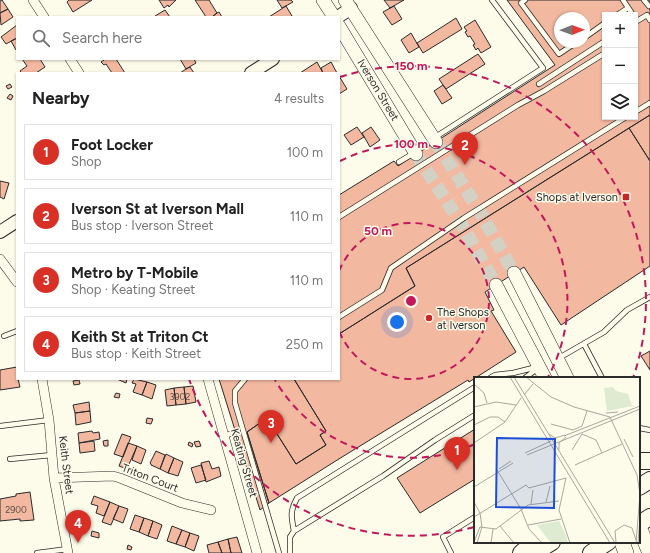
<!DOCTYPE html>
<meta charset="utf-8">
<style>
body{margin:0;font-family:Figtree,sans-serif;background:#f6f6f6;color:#222}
.controls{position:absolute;right:12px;top:12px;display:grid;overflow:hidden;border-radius:0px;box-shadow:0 1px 3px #0004}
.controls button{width:36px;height:36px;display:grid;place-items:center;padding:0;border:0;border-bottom:1px solid #e0e0e0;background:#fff;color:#222;font:20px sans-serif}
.compass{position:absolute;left:554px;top:12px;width:36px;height:36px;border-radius:50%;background:#fff;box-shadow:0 1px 3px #0004;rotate:89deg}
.you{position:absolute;left:397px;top:322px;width:14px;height:14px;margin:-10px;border:3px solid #fff;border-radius:50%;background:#1a73e8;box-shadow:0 0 0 6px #1a73e833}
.badge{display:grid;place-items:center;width:26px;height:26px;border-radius:50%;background:#d93025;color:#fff;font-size:13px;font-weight:700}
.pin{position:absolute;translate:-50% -33px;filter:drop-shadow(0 1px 2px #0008)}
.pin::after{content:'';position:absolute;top:21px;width:14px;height:12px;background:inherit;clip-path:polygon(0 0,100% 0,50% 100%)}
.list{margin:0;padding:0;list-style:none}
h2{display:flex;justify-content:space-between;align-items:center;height:52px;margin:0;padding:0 16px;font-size:17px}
h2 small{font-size:13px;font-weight:400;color:#767676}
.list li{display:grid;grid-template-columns:26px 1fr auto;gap:12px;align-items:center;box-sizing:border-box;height:56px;margin:0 8px 8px;padding:0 8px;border:1px solid #e0e0e0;border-radius:0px}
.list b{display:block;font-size:15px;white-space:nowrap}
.list p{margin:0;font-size:13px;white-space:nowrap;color:#767676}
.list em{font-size:13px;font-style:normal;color:#767676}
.icon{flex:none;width:22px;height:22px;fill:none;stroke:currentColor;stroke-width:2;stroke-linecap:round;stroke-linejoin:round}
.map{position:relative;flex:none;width:650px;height:553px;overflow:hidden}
.search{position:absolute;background:#fff;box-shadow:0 1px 3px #0004;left:16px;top:16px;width:324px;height:44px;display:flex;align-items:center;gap:10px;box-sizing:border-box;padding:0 14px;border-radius:0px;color:#767676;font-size:15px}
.panel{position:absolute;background:#fff;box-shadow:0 1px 3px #0004;left:16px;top:72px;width:324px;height:308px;border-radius:0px}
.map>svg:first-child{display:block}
</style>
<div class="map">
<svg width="650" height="553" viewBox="0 0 650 553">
<rect width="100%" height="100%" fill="#fdfbea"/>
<path fill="#f2b8a0" stroke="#2b2b2b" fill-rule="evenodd" d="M 2,0 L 8,9 L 0,13 L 0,1 Z
M 69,0 L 92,0 L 73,12 L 67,2 Z
M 159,0 L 176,0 L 169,7 L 168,5 L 164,8 Z
M 195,0 L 209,0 L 217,13 L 212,17 L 206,17 Z
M 277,0 L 291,0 L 293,2 L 282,8 Z
M 384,0 L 404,0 L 390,8 Z
M 507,0 L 650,0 L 650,115 L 406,268 L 415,286 L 339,334 L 339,195 L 394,161 L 398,166 L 555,65 ZM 605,15 L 635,15 L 635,117 L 605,117 ZM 560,18 L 584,18 L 584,42 L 560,42 Z
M 286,6 L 292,16 L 290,17 L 269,17 Z
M 394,6 L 402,19 L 392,25 L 383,12 Z
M 8,9 L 13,17 L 1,25 L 0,13 Z
M 165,10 L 170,17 L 156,17 L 155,16 Z
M 219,12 L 222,17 L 212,17 L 217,13 Z
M 456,18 L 462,29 L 423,53 L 417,43 Z
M 475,20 L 491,47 L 481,53 L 478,48 L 476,50 L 473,45 L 475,44 L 470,36 L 468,37 L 465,32 L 467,31 L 464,27 Z
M 17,25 L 17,38 L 6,44 L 1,37 Z
M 411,33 L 419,47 L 409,53 L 401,40 Z
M 17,38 L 17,49 L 16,50 L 11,41 Z
M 478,54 L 485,64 L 446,89 L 443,85 L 439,79 Z
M 22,59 L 40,59 L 45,67 L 36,73 L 22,73 L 20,71 L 27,66 Z
M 103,59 L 116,59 L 125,73 L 112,73 L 106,64 L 104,65 L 101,62 L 104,60 Z
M 180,59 L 194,59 L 196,63 L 186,69 Z
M 317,62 L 323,73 L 300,73 Z
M 331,62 L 337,73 L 323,73 L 321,68 Z
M 190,67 L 194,73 L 180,73 L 186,69 Z
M 339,76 L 347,89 L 339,94 Z
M 10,84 L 12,87 L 8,89 L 6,86 Z
M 443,85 L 452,98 L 442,104 L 434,91 Z
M 10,94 L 13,96 L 11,100 L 7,98 Z
M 650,115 L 650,161 L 629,128 Z
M 357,127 L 364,137 L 351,145 L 344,135 Z
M 371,127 L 380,140 L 370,147 L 362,133 Z
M 629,128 L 650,161 L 650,266 L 561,325 L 524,267 L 485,292 L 494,310 L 491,311 L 516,352 L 469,382 L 468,380 L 342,457 L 269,503 L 247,432 L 267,418 L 296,464 L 326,445 L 320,435 L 326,431 L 294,379 L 339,379 L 339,334 L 415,286 L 406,268 Z
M 0,181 L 9,183 L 4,199 L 0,197 Z
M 650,351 L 650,370 L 641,356 Z
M 17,367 L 17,379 L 18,379 L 20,387 L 0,390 L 0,370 Z
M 117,379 L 127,379 L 126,383 Z
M 134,379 L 147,382 L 142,395 L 133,392 L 136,384 L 132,383 Z
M 219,379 L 294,379 L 326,431 L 320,435 L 326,445 L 296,464 L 267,418 L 247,432 L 269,503 L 260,510 Z
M 79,380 L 80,384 L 74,385 L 73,381 Z
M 147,382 L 156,385 L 152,399 L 142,395 Z
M 193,386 L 196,402 L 186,404 L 184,387 Z
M 184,387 L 186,404 L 176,405 L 174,388 Z
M 174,388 L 176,405 L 167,406 L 165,390 Z
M 116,393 L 120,394 L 119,398 L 114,397 Z
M 89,402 L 90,411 L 75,413 L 73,405 Z
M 90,411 L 91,422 L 76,425 L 75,413 Z
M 147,418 L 153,419 L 151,424 L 146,423 Z
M 475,429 L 475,479 L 420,513 L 397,478 Z
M 92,431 L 93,433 L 99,432 L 100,439 L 79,443 L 78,433 Z
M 122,434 L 131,437 L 123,457 L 114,454 Z
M 108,440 L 108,446 L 104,446 L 103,441 Z
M 94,441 L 95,451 L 80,453 L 79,443 Z
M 199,441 L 201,446 L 196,447 L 194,442 Z
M 189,442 L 193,444 L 192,447 L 188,445 Z
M 128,443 L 137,446 L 127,469 L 119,466 Z
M 137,446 L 146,450 L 141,464 L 132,460 Z
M 156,451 L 165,455 L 160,469 L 151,465 L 151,464 L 150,463 Z
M 166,454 L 174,458 L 168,473 L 160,469 Z
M 174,458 L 183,462 L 178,476 L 168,473 Z
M 209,461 L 212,469 L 219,467 L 221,476 L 206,482 L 201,463 Z
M 201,465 L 206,480 L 196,483 L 191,468 Z
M 30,492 L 34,520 L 20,521 L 20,519 L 0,521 L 0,499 L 16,496 L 16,494 Z
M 94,496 L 110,502 L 104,516 L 96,513 L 98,506 L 91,504 Z
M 110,502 L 119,506 L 111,525 L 102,522 Z
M 119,506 L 128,509 L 123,523 L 113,519 Z
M 135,515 L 144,518 L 139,532 L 130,529 Z
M 144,518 L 153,521 L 148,536 L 139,532 Z
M 153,521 L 162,525 L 157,539 L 148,536 Z
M 172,526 L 182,530 L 176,544 L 167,541 Z
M 182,530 L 190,533 L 185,547 L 176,544 Z
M 92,531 L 99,533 L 99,538 L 91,536 Z
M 190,533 L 199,536 L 194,551 L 185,547 Z
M 237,537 L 242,553 L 231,553 L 228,539 Z
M 228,539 L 231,553 L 222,553 L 218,542 Z
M 218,542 L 222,553 L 209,553 L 207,545 Z
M 128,545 L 132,547 L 131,550 L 127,549 Z"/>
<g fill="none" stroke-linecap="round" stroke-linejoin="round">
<path stroke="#d3d1c4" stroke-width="13" stroke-dasharray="13 6" stroke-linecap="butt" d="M 436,142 L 480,212 L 514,273
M 416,154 L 462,225 L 496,285"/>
<defs>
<path id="service" d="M 525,0 L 521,3 L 559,54 L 577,42
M 623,0 L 633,15
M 644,0 L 649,6
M 617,15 L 628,8
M 635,18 L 637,21 L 647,15 L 650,20
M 584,38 L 605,23
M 539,84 L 605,41
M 635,112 L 650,103
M 434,138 L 543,68 L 492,0
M 399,162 L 414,153
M 339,217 L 518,105 L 544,91 L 605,53
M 339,317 L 382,290 L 391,268 L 464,218 L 626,117
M 4,336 L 17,331
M 584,344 L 602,378
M 559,358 L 604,332 L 627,310 L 650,297
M 490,378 L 495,375 L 513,373 L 537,367
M 525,378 L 538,368
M 245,379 L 235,391 L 235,403 L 279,553
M 0,426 L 49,420
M 639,428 L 650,430
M 224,436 L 236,432
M 10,459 L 52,455
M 294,531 C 291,516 290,511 297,498 L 475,387
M 37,553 L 68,549
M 290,553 L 290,537 L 294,531 L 383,476 L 435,440 L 475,415
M 451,553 L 443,537 L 475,517"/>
<path id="minor" d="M 33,0 L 44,17
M 70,59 L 79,73
M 0,259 L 17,282
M 42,379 L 49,420 L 54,478 L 68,553
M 208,379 L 257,553
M 54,478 L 113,476 L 120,478 L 182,503 L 211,510"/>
<path id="tertiary" d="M 338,17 L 351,8
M 251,73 L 273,59
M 0,232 L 17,221"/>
<path id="secondary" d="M 323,0 L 334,17
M 345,0 L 436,142
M 339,26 L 416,154
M 514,273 L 567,378
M 496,285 L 545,378"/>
<path id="primary" d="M 639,527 L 650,553
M 622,542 L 626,553"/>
<path id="trunk" d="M 639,461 L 650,461
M 639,487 L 650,480
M 639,524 L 650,517
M 521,553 L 534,542
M 534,553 L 552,542
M 591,553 L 608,542"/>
</defs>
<use href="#service" stroke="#2b2b2b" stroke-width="6"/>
<use href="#minor" stroke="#2b2b2b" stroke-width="10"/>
<use href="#tertiary" stroke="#2b2b2b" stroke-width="14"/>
<use href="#secondary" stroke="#2b2b2b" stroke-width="14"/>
<use href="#primary" stroke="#2b2b2b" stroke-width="16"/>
<use href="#trunk" stroke="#2b2b2b" stroke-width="18"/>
<use href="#service" stroke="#fdfbea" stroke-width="4.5"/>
<use href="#minor" stroke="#fdfbea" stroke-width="9"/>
<use href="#tertiary" stroke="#fdfbea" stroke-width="12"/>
<use href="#secondary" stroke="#fdfbea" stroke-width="13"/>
<use href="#primary" stroke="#fdfbea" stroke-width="15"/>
<use href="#trunk" stroke="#fdfbea" stroke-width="16"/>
</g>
<g fill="none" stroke="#c2185b" stroke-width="2" stroke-dasharray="7 5">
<path d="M339 271A78 78 0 1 1 339 331"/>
<path d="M475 444A157 157 0 0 1 275 380M340 161A157 157 0 0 1 548 377"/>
<path d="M474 527A235 235 0 0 1 189 379M340 77A235 235 0 0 1 633 378"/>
</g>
<g fill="#c62828" stroke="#fdfbea" stroke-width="1.5">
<rect x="622" y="193" width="8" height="8" rx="2"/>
<circle cx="429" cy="318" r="4"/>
</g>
<g text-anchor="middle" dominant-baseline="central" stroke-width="3" stroke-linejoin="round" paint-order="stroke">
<g font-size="9" fill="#5d4e48">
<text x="180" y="396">3902</text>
<text x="16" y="509">2900</text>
</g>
<g font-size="11" fill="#2b2b2b" stroke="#fdfbea">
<text transform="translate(378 90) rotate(59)">Iverson Street</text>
<text transform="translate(244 463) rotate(74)">Keating Street</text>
<text transform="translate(66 465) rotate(83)">Keith Street</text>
<text transform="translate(150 478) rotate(21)">Triton Court</text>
</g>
<g font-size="11" fill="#2b2b2b" stroke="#fdfbea" text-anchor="end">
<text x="618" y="197">Shops at Iverson</text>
<text x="437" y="312" text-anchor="start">The Shops<tspan x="437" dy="13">at Iverson</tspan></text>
</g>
</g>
<g transform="translate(474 377)">
<rect width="166" height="166" fill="#fdfbea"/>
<path d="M 139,10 L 142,14 L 154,17 L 158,29 L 133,34 L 130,11 ZM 85,144 L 92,158 L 94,166 L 77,166 L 63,148 Z" fill="#deebd1"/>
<path fill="none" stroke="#a9a89e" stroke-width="1" d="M 36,0 L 136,166M 40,0 L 141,166M 52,0 L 77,20 L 100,30 L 136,40M 0,7 L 10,16 L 13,26M 50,18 L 59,7M 0,30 L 22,25 L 42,28M 132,36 L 144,35M 136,40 L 163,98 L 166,117 L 162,166M 77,47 L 99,53 L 108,49 L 113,34M 0,48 L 16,40 L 24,40 L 31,45M 75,57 L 81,61 L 91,58M 90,59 L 166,29M 150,62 L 159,80M 0,66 L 31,45 L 47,21M 85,73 L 85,66 L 92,60M 98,73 L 108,57 L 122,63 L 128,76M 51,76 L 77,64M 53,78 L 166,32M 101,88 L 148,67M 25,92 L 37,84M 23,93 L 47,132 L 55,152 L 68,166M 0,110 L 39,86M 0,125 L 6,136 L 8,150 L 3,166M 72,125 L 76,109M 57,127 L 59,113M 0,140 L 52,108 L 55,111 L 92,101 L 85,133 L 96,166M 54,148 L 87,142M 26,149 L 40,166M 6,150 L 22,152 L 54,128 L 85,124M 0,165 L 6,150M 142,165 L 141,154 L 150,148 L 158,151 L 162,163M 17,166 L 19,152M 164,166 L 166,141"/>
<path fill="#1d4ed8" fill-opacity="0.15" stroke="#1d4ed8" stroke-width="2" d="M 23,61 L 81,62 L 80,131 L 22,130 Z"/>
<rect width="166" height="166" fill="none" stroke="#2b2b2b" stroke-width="2"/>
</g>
<circle cx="411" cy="301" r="6" fill="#c2185b" stroke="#fdfbea" stroke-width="2"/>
<g font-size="12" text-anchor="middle" font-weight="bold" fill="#c2185b" stroke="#fdfbea" stroke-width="3" stroke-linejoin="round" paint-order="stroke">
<text x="411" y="70">150 m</text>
<text x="411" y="148">100 m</text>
<text x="378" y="235">50 m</text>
</g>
</svg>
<div class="controls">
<button>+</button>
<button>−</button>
<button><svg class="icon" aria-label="layers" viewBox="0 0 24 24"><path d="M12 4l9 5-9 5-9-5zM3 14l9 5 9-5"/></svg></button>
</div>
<svg class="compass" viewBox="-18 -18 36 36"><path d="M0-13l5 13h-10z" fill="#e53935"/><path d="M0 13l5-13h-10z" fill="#767676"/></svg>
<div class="you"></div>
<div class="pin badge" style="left:457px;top:470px">1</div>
<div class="pin badge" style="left:465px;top:165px">2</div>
<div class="pin badge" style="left:271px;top:443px">3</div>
<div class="pin badge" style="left:78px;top:543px">4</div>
<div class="search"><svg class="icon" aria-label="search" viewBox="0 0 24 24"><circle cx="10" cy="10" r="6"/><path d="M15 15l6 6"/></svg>Search here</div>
<section class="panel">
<h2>Nearby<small>4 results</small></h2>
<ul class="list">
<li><span class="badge">1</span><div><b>Foot Locker</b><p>Shop</p></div><em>100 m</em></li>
<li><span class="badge">2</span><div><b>Iverson St at Iverson Mall</b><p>Bus stop · Iverson Street</p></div><em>110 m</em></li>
<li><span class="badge">3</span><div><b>Metro by T-Mobile</b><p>Shop · Keating Street</p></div><em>110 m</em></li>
<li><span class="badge">4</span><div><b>Keith St at Triton Ct</b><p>Bus stop · Keith Street</p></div><em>250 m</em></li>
</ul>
</section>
</div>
